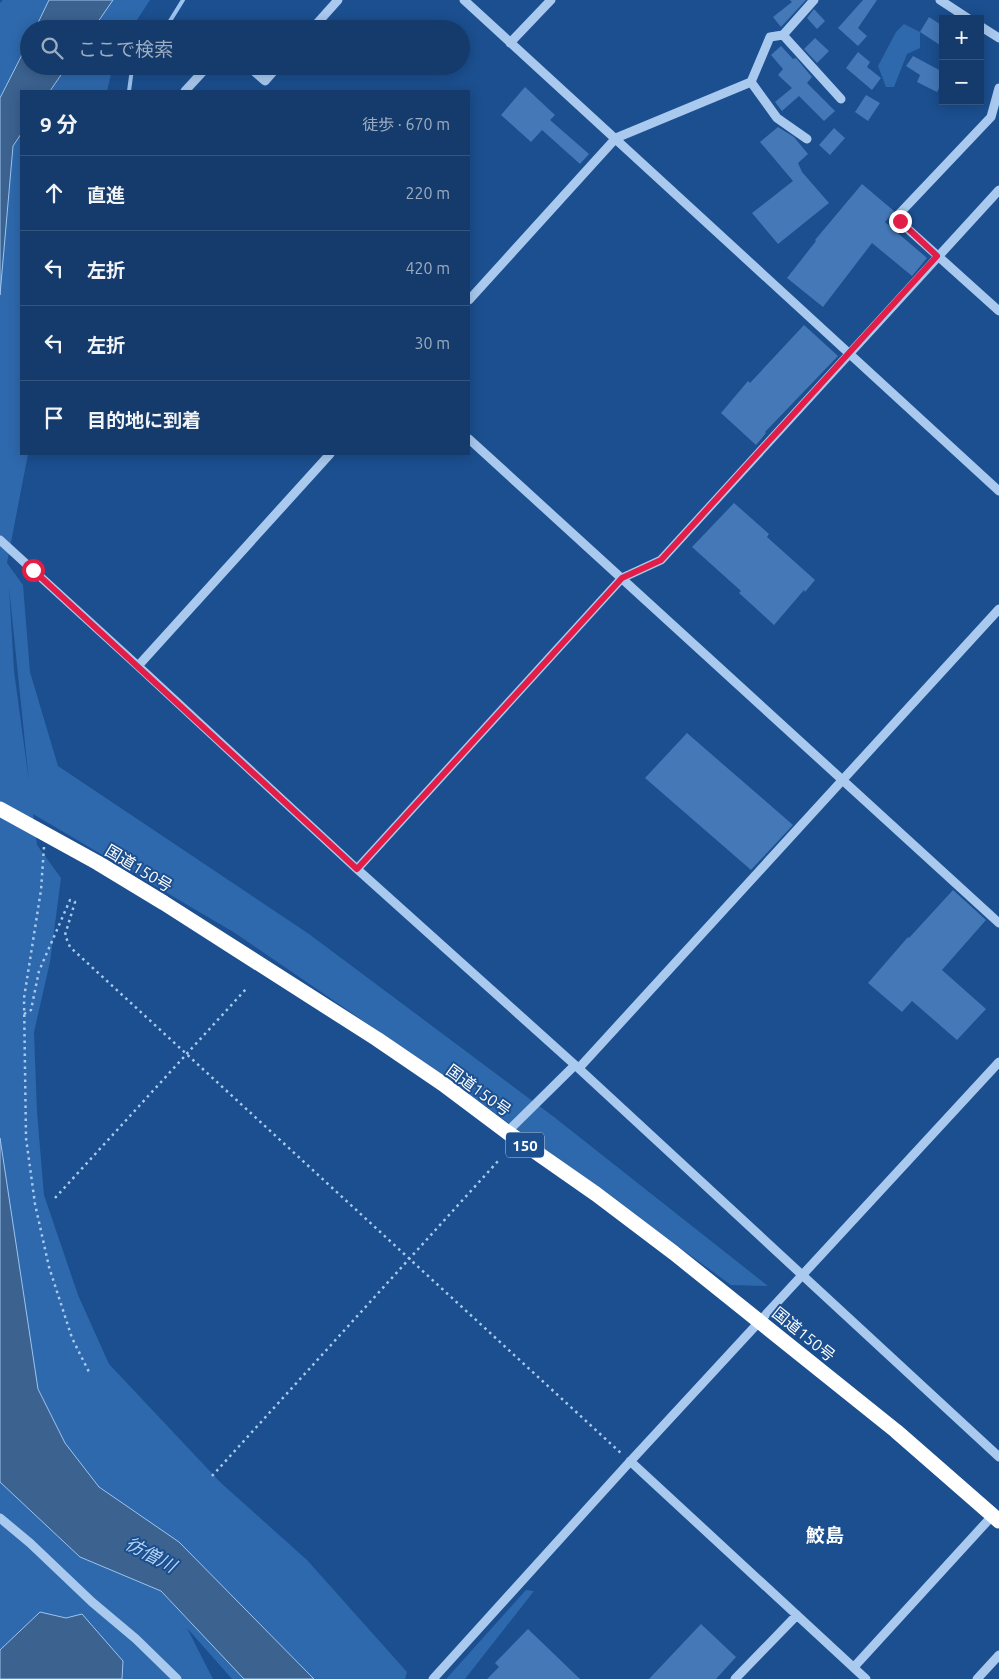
<!DOCTYPE html>
<html lang="ja">
<meta charset="utf-8">
<style>
body{margin:0;font-family:Ubuntu,"Noto Sans JP",sans-serif;background:#214673;color:#f1f3f6}
.controls{position:absolute;right:15px;top:15px;display:grid;overflow:hidden;border-radius:0px;box-shadow:0 2px 12px #0003}
.controls button{width:45px;height:45px;display:grid;place-items:center;padding:0;border:0;border-bottom:1px solid #33557e;background:#143b6b;color:#f1f3f6;font:25px sans-serif}
.stop{position:absolute;width:15px;height:15px;margin:-11px;border:4px solid #e11d48;border-radius:50%;background:#fff}
.stop.end{background:#e11d48;border-color:#fff;box-shadow:0 1px 5px #0008}
.list{margin:0;padding:0;list-style:none}
h2{display:flex;justify-content:space-between;align-items:center;height:65px;margin:0;padding:0 20px;font-size:21px}
h2 small{font-size:16px;font-weight:400;color:#9dadc1}
.list li{display:grid;grid-template-columns:32px 1fr auto;gap:15px;align-items:center;box-sizing:border-box;height:75px;padding:0 20px;border-top:1px solid #33557e}
.list b{display:block;font-size:19px;white-space:nowrap}
.list em{font-size:16px;font-style:normal;color:#9dadc1}
.icon{flex:none;width:28px;height:28px;fill:none;stroke:currentColor;stroke-width:2;stroke-linecap:round;stroke-linejoin:round}
.map{position:relative;flex:none;width:999px;height:1679px;overflow:hidden}
.search{position:absolute;background:#143b6b;box-shadow:0 2px 12px #0003;left:20px;top:20px;width:450px;height:55px;display:flex;align-items:center;gap:12px;box-sizing:border-box;padding:0 18px;border-radius:28px;color:#9dadc1;font-size:19px}
.panel{position:absolute;background:#143b6b;box-shadow:0 2px 12px #0003;left:20px;top:90px;width:450px;height:365px;border-radius:0px}
.map>svg:first-child{display:block}
</style>
<div class="map">
<svg width="999" height="1679" viewBox="0 0 999 1679">
<rect width="100%" height="100%" fill="#1b4f8f"/>
<path fill="#2e69ad" fill-rule="evenodd" d="M 3,0 L 150,0 L 131,29 L 29,29 L 29,66 L 113,66 L 107,91 L 21,91 L 21,454 L 28,454 L 7,563 L 23,585 L 30,672 L 58,766 L 309,934 L 554,1117 L 768,1286 L 731,1285 L 451,1081 L 235,933 L 33,814 L 37,845 L 61,878 L 50,962 L 34,1032 L 37,1112 L 44,1195 L 78,1295 L 109,1364 L 221,1483 L 307,1560 L 407,1672 L 405,1679 L 232,1679 L 187,1628 L 213,1679 L 0,1679 L 0,3 ZM 9,587 L 29,782 L 14,671 Z
M 904,24 L 920,32 L 920,48 L 907,54 L 894,87 L 886,87 L 878,66 L 896,32 Z
M 526,1590 L 534,1591 L 465,1679 L 446,1679 Z"/>
<path fill="#3c6290" stroke="#9cc4f0" d="M 49,0 L 113,0 L 93,29 L 35,29 Z
M 29,41 L 29,66 L 67,66 L 50,91 L 21,91 L 21,134 L 13,146 L 0,295 L 0,98 Z
M 0,1138 L 38,1389 L 65,1443 L 99,1487 L 179,1542 L 314,1679 L 244,1679 L 161,1591 L 80,1557 L 0,1482 Z
M 40,1612 L 66,1618 L 82,1614 L 123,1661 L 122,1679 L 0,1679 L 0,1650 Z"/>
<g fill="none" stroke-linecap="round" stroke-linejoin="round">
<path stroke="#9cc4f0" stroke-width="4" d="M 165,29 L 183,0
M 129,91 L 132,69 L 142,66"/>
</g>
<path fill="#4478b7" d="M 790,0 L 806,0 L 781,27 L 773,17 L 792,2 Z
M 863,0 L 877,0 L 858,28 L 867,36 L 858,46 L 838,28 Z
M 814,9 L 825,21 L 817,29 L 807,18 Z
M 929,17 L 943,26 L 943,47 L 920,32 Z
M 815,38 L 829,51 L 817,63 L 804,49 Z
M 781,46 L 793,59 L 796,58 L 812,77 L 807,83 L 835,111 L 824,121 L 799,96 L 782,111 L 775,102 L 792,88 L 778,75 L 783,69 L 771,55 Z
M 858,52 L 870,62 L 867,67 L 881,78 L 872,90 L 846,68 Z
M 913,56 L 943,72 L 943,80 L 937,92 L 917,82 L 920,75 L 906,66 Z
M 525,87 L 555,115 L 550,120 L 589,154 L 580,164 L 542,130 L 531,142 L 501,115 Z
M 866,95 L 880,103 L 868,121 L 855,112 Z
M 778,127 L 794,137 L 808,154 L 798,163 L 802,172 L 829,203 L 778,244 L 752,213 L 793,181 L 760,142 Z
M 834,128 L 845,138 L 830,155 L 819,145 Z
M 862,184 L 894,211 L 885,222 L 886,223 L 927,258 L 912,276 L 872,243 L 823,307 L 787,278 L 816,241 L 815,240 Z
M 804,325 L 838,356 L 765,432 L 766,433 L 756,445 L 721,413 L 748,381 L 750,383 Z
M 734,503 L 769,534 L 767,537 L 815,580 L 805,592 L 804,590 L 774,625 L 739,593 L 741,591 L 692,547 Z
M 687,733 L 793,825 L 751,870 L 645,778 Z
M 953,890 L 986,920 L 942,970 L 986,1009 L 957,1040 L 912,1001 L 902,1012 L 868,983 L 908,937 L 909,938 Z
M 701,1624 L 736,1657 L 716,1679 L 649,1679 Z
M 528,1629 L 580,1679 L 487,1679 L 499,1667 L 495,1663 Z"/>
<g fill="none" stroke-linecap="round" stroke-linejoin="round">
<path stroke="#a9c9ee" stroke-width="2.5" stroke-dasharray="2.5 4" stroke-linecap="butt" d="M 44,847 L 41,890 L 24,998 L 26,1138 L 35,1204 L 49,1267 L 72,1338 L 90,1374
M 24,1014 L 31,1010 L 39,971 L 70,900 L 75,902 L 65,935 L 70,947 L 623,1455
M 55,1198 L 246,989
M 212,1476 L 499,1160"/>
<path stroke="#a9c9ee" stroke-width="9" d="M 464,0 L 999,491
M 940,0 L 969,19
M 980,26 L 999,38
M 312,29 L 338,0
M 783,35 L 841,99
M 510,43 L 551,0
M 248,66 L 265,81 L 278,66
M 751,82 L 777,118 L 807,139
M 999,88 L 991,117 L 900,213 L 899,221 L 999,311
M 185,91 L 208,66
M 469,300 L 616,138 L 751,82 L 770,37 L 783,35 L 814,0
M 469,439 L 999,923
M 0,540 L 138,666 L 357,869 L 575,1065 L 999,1457
M 138,666 L 330,454
M 357,869 L 622,578 L 661,560 L 999,190
M 579,1068 L 999,609
M 507,1132 L 575,1065
M 630,1461 L 866,1679
M 0,1518 L 30,1543 L 92,1602 L 136,1639 L 177,1679
M 854,1667 L 993,1515
M 433,1679 L 626,1466 L 999,1062
M 735,1679 L 797,1615
M 977,1679 L 999,1655"/>
<path stroke="#fff" stroke-width="15" d="M 0,809 L 98,863 L 164,903 L 377,1039 L 443,1084 L 507,1132 L 596,1194 L 674,1253 L 896,1431 L 999,1521"/>
</g>
<g fill="none" stroke-linecap="round" stroke-linejoin="round">
<path stroke="#e11d48" stroke-width="6" d="M 33,570 L 357,869 L 622,578 L 661,560 L 937,256 L 900,221"/>
</g>
<g text-anchor="middle" dominant-baseline="central" stroke-width="4" stroke-linejoin="round" paint-order="stroke">
<rect fill="#1b4f8f" stroke="#bbcadd" stroke-width="1" x="506" y="1132.5" width="38" height="25" rx="4"/>
<g font-size="15" font-weight="bold" fill="#fff">
<text x="525" y="1145">150</text>
</g>
<g font-size="16" fill="#fff" stroke="#1b4f8f">
<text transform="translate(139 868) rotate(31)">国道150号</text>
<text transform="translate(479 1090) rotate(36)">国道150号</text>
<text transform="translate(804 1334) rotate(39)">国道150号</text>
</g>
<g font-size="18" font-style="italic" fill="#b5d3f5" stroke="#1b4f8f">
<text transform="translate(151 1554) rotate(28)">彷僧川</text>
</g>
<g font-size="19" font-weight="bold" fill="#fff" stroke="#1b4f8f">
<text x="825" y="1535">鮫島</text>
</g>
</g>
</svg>
<div class="controls">
<button>+</button>
<button>−</button>
</div>
<div class="stop" style="left:33px;top:570px"></div>
<div class="stop end" style="left:900px;top:221px"></div>
<div class="search"><svg class="icon" aria-label="search" viewBox="0 0 24 24"><circle cx="10" cy="10" r="6"/><path d="M15 15l6 6"/></svg>ここで検索</div>
<section class="panel">
<h2>9 分<small>徒歩 · 670 m</small></h2>
<ul class="list">
<li><svg class="icon" aria-label="ahead" viewBox="0 0 24 24"><path d="M12 20V5M6 11l6-6 6 6"/></svg><div><b>直進</b></div><em>220 m</em></li>
<li><svg class="icon" aria-label="left" viewBox="0 0 24 24"><path d="M17 20v-9H6M10 6l-5 5 5 5"/></svg><div><b>左折</b></div><em>420 m</em></li>
<li><svg class="icon" aria-label="left" viewBox="0 0 24 24"><path d="M17 20v-9H6M10 6l-5 5 5 5"/></svg><div><b>左折</b></div><em>30 m</em></li>
<li><svg class="icon" aria-label="arrive" viewBox="0 0 24 24"><path d="M6 21V4h12l-3 4 3 4H6"/></svg><div><b>目的地に到着</b></div></li>
</ul>
</section>
</div>
